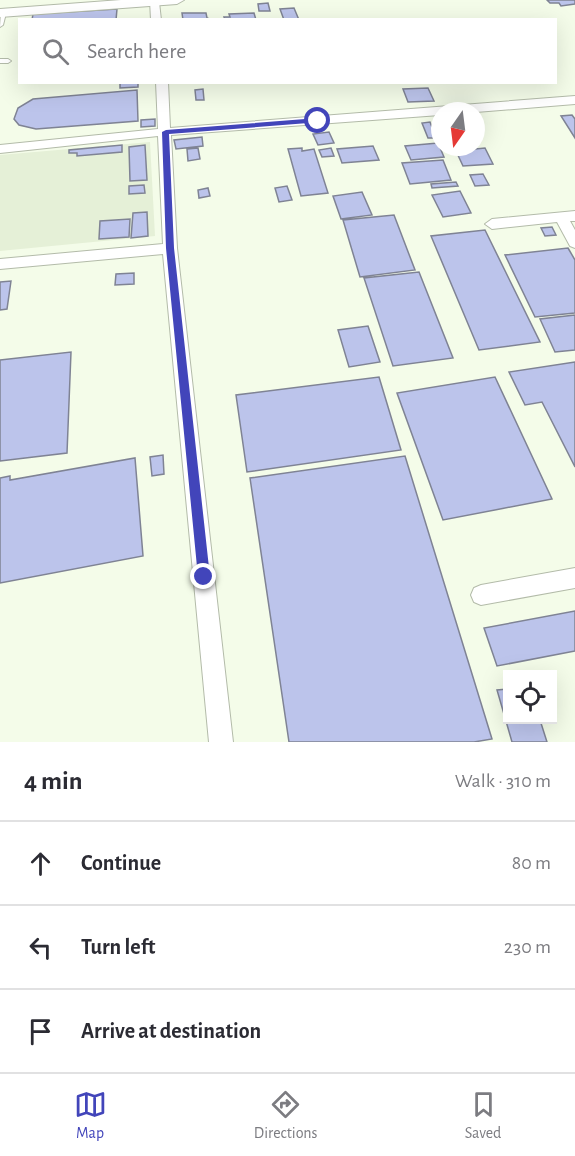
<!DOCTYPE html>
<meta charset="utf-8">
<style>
body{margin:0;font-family:"Alegreya Sans",sans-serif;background:#f7f7f7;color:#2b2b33}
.controls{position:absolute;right:18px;bottom:18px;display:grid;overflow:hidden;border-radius:0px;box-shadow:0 6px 24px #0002}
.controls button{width:54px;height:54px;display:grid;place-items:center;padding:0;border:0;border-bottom:2px solid #e1e1e2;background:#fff;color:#2b2b33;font:30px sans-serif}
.compass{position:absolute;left:431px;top:102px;width:54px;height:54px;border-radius:50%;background:#fff;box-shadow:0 6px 24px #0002;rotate:194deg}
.stop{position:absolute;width:18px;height:18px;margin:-14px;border:4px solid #4245ba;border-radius:50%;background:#fff}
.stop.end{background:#4245ba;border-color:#fff;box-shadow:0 2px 6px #0008}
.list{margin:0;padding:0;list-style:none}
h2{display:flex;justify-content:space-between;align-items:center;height:78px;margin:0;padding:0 24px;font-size:26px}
h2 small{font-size:20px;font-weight:400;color:#7c7c81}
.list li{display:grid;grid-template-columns:39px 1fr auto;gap:18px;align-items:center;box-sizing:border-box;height:84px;padding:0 24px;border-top:2px solid #e1e1e2}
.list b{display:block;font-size:22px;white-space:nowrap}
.list em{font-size:20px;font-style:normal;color:#7c7c81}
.icon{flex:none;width:33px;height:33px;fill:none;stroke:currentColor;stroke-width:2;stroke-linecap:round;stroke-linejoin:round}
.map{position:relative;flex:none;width:575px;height:742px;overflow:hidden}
.search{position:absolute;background:#fff;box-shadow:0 6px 24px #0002;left:18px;right:18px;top:18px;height:66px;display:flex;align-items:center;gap:15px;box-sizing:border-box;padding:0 21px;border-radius:0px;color:#7c7c81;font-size:22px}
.sheet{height:330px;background:#fff}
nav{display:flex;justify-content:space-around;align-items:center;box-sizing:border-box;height:84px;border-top:2px solid #e1e1e2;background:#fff;font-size:16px;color:#7c7c81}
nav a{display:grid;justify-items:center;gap:3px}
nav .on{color:#4245ba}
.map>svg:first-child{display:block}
</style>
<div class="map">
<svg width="575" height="742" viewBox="0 0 575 742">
<rect width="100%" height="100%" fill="#f4fce9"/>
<path fill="#e5f0d7" d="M 150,142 L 155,236 L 0,251 L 0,155 Z"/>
<path fill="#bcc4eb" stroke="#7f8394" stroke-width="1.5" d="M 547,0 L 575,0 L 575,4 L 561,6 L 559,3 L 550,3 Z
M 268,3 L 270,11 L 259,11 L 258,4 Z
M 294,8 L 299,20 L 284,20 L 280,9 Z
M 117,9 L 116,20 L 32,20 L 33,14 Z
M 182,13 L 206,13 L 207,18 L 212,20 L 183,20 Z
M 254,13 L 256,20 L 225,20 L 224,17 L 230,17 L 229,14 Z
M 120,82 L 138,82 L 138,87 L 120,88 Z
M 428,88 L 434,101 L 408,102 L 403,89 Z
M 203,89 L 204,100 L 196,100 L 195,90 Z
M 137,90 L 138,121 L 36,129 L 19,125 L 14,119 L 18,108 L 33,99 Z
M 572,115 L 575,119 L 575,138 L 561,116 Z
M 155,119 L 155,126 L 141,127 L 141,120 Z
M 430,122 L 436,138 L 428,138 L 422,123 Z
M 329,132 L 334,143 L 318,145 L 313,134 Z
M 202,137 L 203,146 L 176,149 L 174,140 Z
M 438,143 L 444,157 L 411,160 L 405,146 Z
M 122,145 L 122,152 L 77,156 L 77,153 L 69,153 L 69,150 Z
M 145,145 L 147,180 L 130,181 L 129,147 Z
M 373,146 L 379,160 L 342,163 L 337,149 Z
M 198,148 L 200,159 L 188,161 L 187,149 Z
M 302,148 L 302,151 L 314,149 L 328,193 L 301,196 L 288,149 Z
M 331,148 L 334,156 L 322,157 L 319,150 Z
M 485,148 L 493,164 L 463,166 L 456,151 Z
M 443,160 L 451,180 L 410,184 L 402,163 Z
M 483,174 L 489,185 L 475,186 L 470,175 Z
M 456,182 L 458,186 L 432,188 L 431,184 Z
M 144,185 L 145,193 L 129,194 L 129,186 Z
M 287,186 L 292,200 L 279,202 L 275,188 Z
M 208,188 L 210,196 L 199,198 L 198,190 Z
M 460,191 L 471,213 L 443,217 L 432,195 Z
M 362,192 L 372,215 L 341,219 L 333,196 Z
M 147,212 L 148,236 L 131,238 L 133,213 Z
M 394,215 L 415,270 L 360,277 L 343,220 Z
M 130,219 L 129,237 L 99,239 L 100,221 Z
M 552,227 L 556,235 L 545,236 L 541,228 Z
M 485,230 L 540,342 L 479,350 L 431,236 Z
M 568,248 L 575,260 L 575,313 L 535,317 L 505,255 Z
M 419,272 L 453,358 L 393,366 L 364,278 Z
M 134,273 L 134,284 L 115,285 L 116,274 Z
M 11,281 L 7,309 L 0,310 L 0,282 Z
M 575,315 L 575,350 L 555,352 L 540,319 Z
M 368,326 L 380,362 L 349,367 L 338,330 Z
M 71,352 L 67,453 L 0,461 L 0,360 Z
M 575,362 L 575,467 L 542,402 L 525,405 L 509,372 Z
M 379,377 L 401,450 L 247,472 L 236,395 Z
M 495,377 L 552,499 L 443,520 L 397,393 Z
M 163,455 L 164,474 L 152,476 L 150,457 Z
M 405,456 L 492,739 L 474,742 L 289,742 L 250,478 Z
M 135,458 L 143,556 L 0,583 L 0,478 L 10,476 L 10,480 Z
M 575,611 L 575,651 L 497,666 L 484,628 Z
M 508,689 L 508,720 L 540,720 L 547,742 L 512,742 L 497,690 Z"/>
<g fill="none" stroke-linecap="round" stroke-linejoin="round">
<defs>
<path id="lane" d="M 3,11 L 6,13 L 3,25 L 0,27 L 1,12 Z
M 0,59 L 8,59 L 11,61 L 8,63 L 0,63 Z"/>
<path id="street" d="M 150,0 L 159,2 L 161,20 L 151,20 Z
M 156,82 L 168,82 L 170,128 L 575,96 L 575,104 L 476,112 L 440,111 L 440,115 L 171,135 L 177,248 L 233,742 L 209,742 L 163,254 L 0,269 L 0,259 L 163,244 L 158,136 L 0,153 L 0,145 L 158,129 Z
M 575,211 L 575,221 L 570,221 L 575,230 L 575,248 L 570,246 L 557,222 L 492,229 L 485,224 L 492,219 Z
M 575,568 L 575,588 L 481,605 L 474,602 L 471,595 L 474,588 L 481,585 Z"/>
<path id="secondary" d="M 121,0 L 184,0 L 177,4 L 0,17 L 0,9 Z"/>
</defs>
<use href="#lane" stroke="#b3bba9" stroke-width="2"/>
<use href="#street" stroke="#b3bba9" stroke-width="2"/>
<use href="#secondary" stroke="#b3bba9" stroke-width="2"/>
<use href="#lane" fill="#fff" fill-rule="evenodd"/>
<use href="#street" fill="#fff" fill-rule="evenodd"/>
<use href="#secondary" fill="#fff" fill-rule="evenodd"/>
</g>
<path fill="#4245ba" d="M 318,118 L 321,122 L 169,134 L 174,248 L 210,577 L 204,583 L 198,577 L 166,248 L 162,132 L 166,130 Z"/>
</svg>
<div class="controls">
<button><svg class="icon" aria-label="locate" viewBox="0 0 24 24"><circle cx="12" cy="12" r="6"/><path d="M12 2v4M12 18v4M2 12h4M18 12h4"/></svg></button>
</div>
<svg class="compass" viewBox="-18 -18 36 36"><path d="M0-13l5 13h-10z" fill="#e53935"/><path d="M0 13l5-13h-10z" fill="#7c7c81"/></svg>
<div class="stop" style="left:318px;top:121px"></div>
<div class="stop end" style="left:204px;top:577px"></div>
<div class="search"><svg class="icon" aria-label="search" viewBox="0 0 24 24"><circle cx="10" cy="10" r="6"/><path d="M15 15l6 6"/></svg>Search here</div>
</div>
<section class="sheet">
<h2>4 min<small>Walk · 310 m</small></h2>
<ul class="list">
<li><svg class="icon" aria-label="ahead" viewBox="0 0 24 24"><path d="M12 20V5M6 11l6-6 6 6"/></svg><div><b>Continue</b></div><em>80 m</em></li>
<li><svg class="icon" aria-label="left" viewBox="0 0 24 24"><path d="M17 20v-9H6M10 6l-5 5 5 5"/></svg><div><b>Turn left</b></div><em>230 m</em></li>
<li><svg class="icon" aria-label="arrive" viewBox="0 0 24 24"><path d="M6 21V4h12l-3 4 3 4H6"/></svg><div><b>Arrive at destination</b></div></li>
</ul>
</section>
<nav>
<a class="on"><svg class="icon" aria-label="map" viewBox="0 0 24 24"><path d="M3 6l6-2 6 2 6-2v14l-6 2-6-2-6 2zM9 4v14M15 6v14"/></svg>Map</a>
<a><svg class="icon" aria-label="directions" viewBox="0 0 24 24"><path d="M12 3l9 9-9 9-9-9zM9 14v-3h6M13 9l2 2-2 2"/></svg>Directions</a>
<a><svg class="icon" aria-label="saved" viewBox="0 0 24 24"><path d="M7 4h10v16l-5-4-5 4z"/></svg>Saved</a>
</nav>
